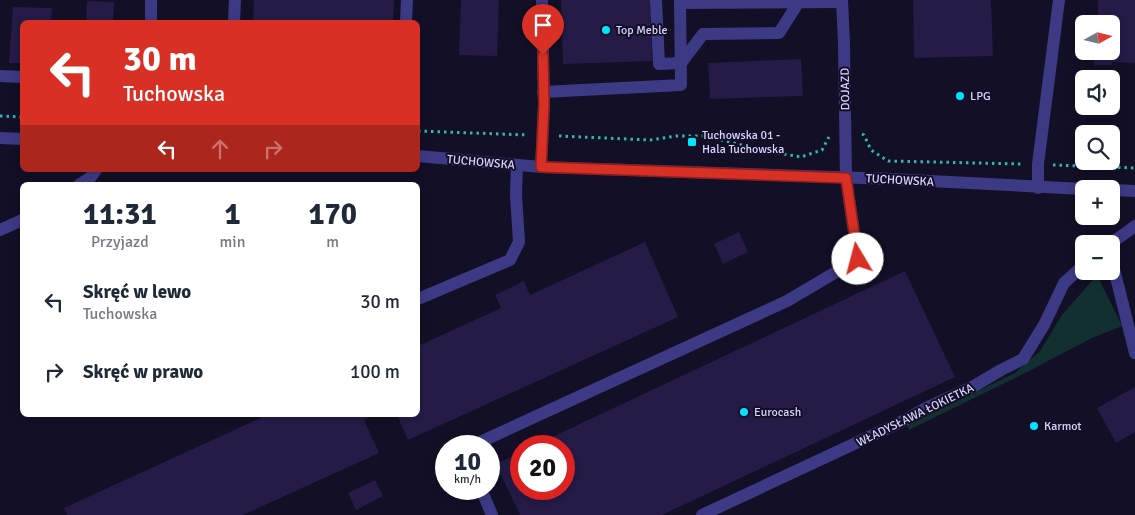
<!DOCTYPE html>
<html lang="pl">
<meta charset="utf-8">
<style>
:root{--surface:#fff;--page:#f2f2f3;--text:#1f2937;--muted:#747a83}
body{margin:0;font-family:Signika,sans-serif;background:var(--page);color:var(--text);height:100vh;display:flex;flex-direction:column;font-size:19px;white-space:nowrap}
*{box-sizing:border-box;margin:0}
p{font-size:16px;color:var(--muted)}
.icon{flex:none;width:28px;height:28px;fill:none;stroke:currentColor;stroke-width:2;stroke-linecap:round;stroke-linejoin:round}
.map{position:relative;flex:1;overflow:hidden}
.drawer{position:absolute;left:20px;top:182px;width:400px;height:235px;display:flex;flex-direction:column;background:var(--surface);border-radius:8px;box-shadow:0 2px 8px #0003}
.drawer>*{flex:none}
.guide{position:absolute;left:20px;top:20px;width:400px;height:152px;border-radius:8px;box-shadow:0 2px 8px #0003;background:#d93025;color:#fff;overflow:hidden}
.needle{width:32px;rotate:82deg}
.tools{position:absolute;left:1075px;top:15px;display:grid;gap:10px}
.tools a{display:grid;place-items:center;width:45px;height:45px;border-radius:8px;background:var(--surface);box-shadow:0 2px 8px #0003;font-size:25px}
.speed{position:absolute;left:435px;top:435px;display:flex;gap:10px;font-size:25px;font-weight:700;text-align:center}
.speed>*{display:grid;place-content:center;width:65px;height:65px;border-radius:50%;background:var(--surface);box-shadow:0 2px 8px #0003;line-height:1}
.speed small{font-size:12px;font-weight:400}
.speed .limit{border:8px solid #d22;background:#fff;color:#111}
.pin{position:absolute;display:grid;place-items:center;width:42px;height:42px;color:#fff;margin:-51px -21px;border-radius:50% 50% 50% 0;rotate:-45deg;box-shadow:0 0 5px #0007}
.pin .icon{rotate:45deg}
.me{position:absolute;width:55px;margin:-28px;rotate:352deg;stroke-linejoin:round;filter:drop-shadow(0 0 4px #0008)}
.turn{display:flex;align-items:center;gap:18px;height:105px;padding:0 20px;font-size:22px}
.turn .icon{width:65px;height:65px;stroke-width:2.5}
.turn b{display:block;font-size:35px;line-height:42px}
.lanes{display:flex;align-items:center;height:48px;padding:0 20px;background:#0003;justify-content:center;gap:25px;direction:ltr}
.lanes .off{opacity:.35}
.eta{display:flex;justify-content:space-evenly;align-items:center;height:85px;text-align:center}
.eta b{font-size:30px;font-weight:800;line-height:35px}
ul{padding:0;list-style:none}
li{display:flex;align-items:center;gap:15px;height:70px;padding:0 20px}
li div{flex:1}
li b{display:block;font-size:19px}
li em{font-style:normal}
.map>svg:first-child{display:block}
</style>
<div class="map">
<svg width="1135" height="515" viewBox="0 0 1135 515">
<rect width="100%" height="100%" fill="#130f26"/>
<!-- green -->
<polygon fill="#12302f" points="1097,275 1122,326 1092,338 1029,371 909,430 907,425 1015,373 1040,351 1062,315"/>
<!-- building -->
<g fill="#241b47">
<polygon points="254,0 394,0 393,22 253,22"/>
<polygon points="461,0 499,0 497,56 459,55"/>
<polygon points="561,0 650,0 652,61 563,64"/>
<polygon points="913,0 991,0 993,56 914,58"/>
<polygon points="1098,0 1135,0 1135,63 1112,62 1112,65 1094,65 1094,51 1111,51 1111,24 1098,24"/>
<polygon points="87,1 114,2 113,22 86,22"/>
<polygon points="13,7 52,8 51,22 22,22 22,63 9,63"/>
<polygon points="801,59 803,96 710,99 708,63"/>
<polygon points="739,232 748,252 723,264 714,244"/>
<polygon points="645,242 678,317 408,440 397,415 418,415 418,346 501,308 495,295 524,281 530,295"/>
<polygon points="905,271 955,377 662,515 520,515 496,464 521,452 521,489 564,489 564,446 533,446"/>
<polygon points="1135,387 1135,432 1116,443 1097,408"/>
<polygon points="267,415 367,415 369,418 364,420 379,453 243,515 67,515 64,508"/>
<polygon points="375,480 383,496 356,510 348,493"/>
</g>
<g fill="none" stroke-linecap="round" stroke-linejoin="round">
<!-- path -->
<g stroke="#2fb8b0" stroke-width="3" stroke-dasharray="2.5 4" stroke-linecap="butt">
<polyline points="0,116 22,117"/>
<polyline points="418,131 528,135"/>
<polyline points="862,134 864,135 871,150 888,161 1022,164"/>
<polyline points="559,136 650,140 676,136 706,136 761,150 801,157 822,150 829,137"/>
<polyline points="1053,165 1135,168"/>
</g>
<!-- minor -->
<g stroke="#3d3a85" stroke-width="12">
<polyline points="151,0 151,22"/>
<polyline points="656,0 659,64 681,63 703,34 779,33 800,0"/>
<polyline points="680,3 842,2"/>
<polyline points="234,22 235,0"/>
<polyline points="406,22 407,0"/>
<polyline points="0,76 22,77"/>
<polyline points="543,92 681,85 680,0"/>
<polyline points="0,138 22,139"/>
<polyline points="418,156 541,167 892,179 1084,189"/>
<polyline points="541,167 544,104 542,0"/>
<polyline points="79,185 91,177 96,170"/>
<polyline points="1038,188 1038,164 1059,0"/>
<polyline points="1111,190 1135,191"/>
<polyline points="0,230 22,220"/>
<polyline points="1110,244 1135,226"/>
<polyline points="1111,257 1135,353"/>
<polyline points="418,299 510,260 519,242 516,195 517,165"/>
<polyline points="477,446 478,443 787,301 858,259 846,178 844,44 842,0"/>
<polyline points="481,489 492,515"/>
<polyline points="702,515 903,421 926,408 974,386 1001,370 1023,359 1044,325 1064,283 1084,265"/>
</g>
</g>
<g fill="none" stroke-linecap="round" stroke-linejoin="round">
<!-- route casing -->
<g stroke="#8d1f18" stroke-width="12">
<polyline id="route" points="543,55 544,104 541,167 846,178 858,259"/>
</g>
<!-- route -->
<use href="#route" stroke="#d93025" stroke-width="9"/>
</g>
<!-- markers -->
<g fill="#00e5ff" stroke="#130f26" stroke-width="2">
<circle cx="606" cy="30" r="5"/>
<circle cx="960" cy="96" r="5"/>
<rect x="687" y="137" width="10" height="10" rx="2.5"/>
<circle cx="744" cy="412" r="5"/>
<circle cx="1034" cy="426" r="5"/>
</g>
<g text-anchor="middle" stroke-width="4" stroke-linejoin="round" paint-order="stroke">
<!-- poi labels -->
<g font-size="12" fill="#d9d4ff" stroke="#130f26" text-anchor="start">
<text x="616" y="34">Top Meble</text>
<text x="970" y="100">LPG</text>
<text x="702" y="139">Tuchowska 01 -<tspan x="702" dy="14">Hala Tuchowska</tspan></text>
<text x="754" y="416">Eurocash</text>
<text x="1044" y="430">Karmot</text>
</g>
<!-- street labels -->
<g font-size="12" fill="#d9d4ff" stroke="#130f26">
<text transform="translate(845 89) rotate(-91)" y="4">DOJAZD</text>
<text transform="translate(481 162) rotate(5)" y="4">TUCHOWSKA</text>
<text transform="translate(900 180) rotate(3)" y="4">TUCHOWSKA</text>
<text transform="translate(915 415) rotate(-26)" y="4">WŁADYSŁAWA ŁOKIETKA</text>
</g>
</g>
</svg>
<div class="tools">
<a><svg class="needle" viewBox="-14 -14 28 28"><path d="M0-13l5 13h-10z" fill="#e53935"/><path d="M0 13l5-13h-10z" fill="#747a83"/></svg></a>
<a><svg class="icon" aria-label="sound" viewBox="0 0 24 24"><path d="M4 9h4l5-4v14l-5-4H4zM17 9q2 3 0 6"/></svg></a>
<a><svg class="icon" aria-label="search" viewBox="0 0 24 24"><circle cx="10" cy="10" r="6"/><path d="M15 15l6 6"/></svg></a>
<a>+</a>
<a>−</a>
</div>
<div class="speed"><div>10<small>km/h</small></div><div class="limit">20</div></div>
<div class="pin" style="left:543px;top:55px;background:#d93025"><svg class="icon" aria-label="arrive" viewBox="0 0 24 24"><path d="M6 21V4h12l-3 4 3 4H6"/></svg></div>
<svg class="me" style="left:858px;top:259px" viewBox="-20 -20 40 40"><circle r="19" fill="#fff"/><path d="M0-13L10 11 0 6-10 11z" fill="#d93025"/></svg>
<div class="guide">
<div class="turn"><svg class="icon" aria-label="left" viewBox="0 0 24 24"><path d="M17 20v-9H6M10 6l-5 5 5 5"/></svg><div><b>30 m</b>Tuchowska</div></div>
<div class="lanes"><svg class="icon" aria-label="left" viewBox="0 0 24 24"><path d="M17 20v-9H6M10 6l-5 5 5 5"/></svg><svg class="icon off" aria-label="ahead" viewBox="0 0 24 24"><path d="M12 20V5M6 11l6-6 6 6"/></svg><svg class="icon off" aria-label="right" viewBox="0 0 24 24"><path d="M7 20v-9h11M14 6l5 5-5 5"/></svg></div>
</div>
<section class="drawer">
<div class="eta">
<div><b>11:31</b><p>Przyjazd</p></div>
<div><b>1</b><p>min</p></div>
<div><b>170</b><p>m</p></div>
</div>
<ul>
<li><svg class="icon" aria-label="left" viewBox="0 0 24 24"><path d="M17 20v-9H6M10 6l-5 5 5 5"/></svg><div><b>Skręć w lewo</b><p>Tuchowska</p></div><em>30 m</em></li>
<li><svg class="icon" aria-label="right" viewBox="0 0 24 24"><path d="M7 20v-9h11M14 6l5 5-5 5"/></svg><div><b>Skręć w prawo</b></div><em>100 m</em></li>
</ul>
</section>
</div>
